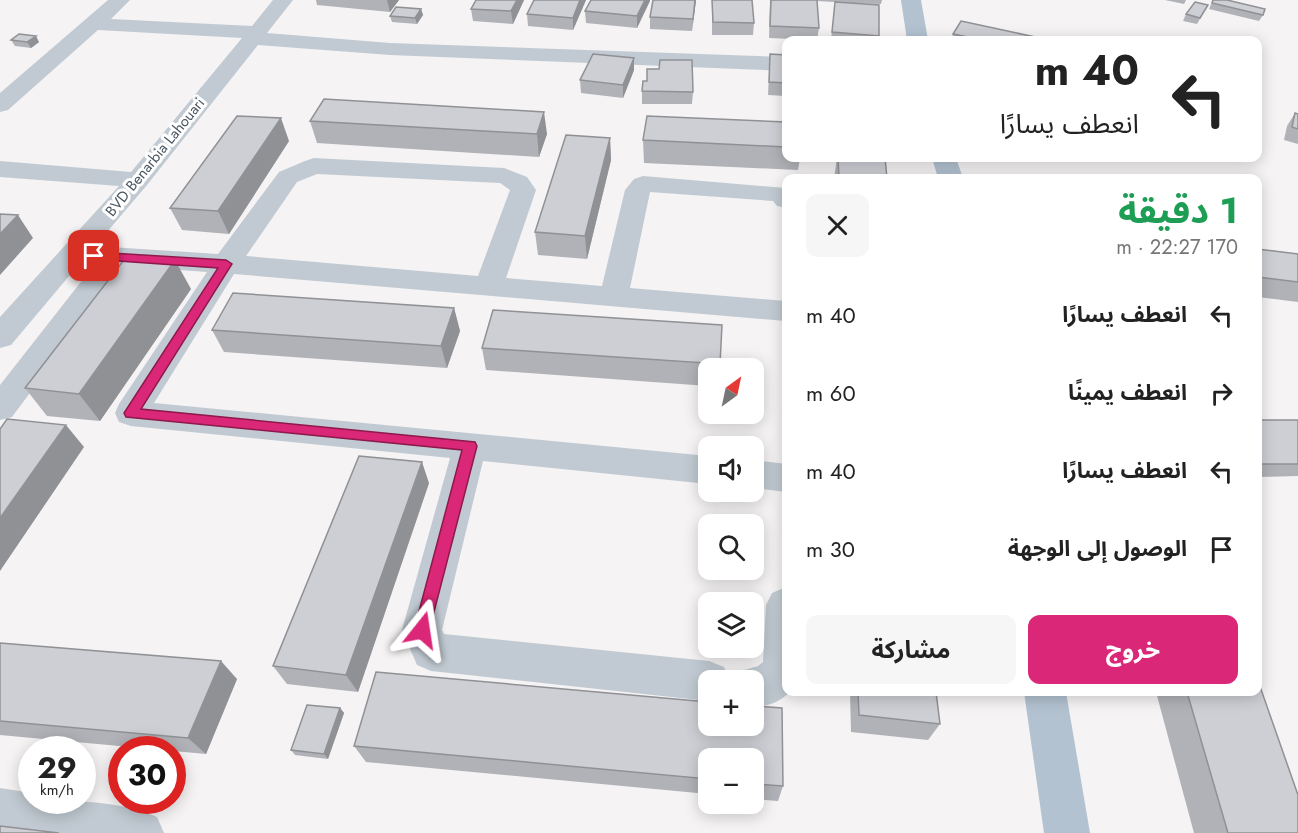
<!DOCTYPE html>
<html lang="ar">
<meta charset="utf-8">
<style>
:root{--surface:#fff;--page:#f6f6f6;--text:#222;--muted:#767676;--accent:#db2777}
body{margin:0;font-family:Jost,"Noto Sans Arabic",sans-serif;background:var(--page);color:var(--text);direction:rtl;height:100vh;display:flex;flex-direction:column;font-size:22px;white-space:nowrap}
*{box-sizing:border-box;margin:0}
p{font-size:20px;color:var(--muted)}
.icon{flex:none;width:33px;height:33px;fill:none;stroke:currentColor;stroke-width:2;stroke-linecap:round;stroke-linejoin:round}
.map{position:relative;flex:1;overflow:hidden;direction:ltr}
.side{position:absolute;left:782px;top:174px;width:480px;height:522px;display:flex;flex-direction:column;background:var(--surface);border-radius:12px;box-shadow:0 3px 15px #0003;direction:rtl}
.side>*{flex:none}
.top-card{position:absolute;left:782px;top:36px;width:480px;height:126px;border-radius:12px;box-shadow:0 3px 15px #0003;direction:rtl;background:#fff;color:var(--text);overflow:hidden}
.needle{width:39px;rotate:33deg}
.controls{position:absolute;left:698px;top:358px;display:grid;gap:12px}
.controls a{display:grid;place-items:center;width:66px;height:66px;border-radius:12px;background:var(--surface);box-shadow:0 3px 15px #0003;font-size:30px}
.speed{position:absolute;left:18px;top:736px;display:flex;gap:12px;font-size:30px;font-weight:700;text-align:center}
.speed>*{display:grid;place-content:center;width:78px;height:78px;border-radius:50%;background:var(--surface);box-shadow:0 3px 15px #0003;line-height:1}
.speed small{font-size:15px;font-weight:400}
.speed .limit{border:9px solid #d22;background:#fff;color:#111}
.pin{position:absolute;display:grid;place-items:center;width:51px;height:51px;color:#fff;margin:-26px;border-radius:12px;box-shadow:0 3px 9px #0006}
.me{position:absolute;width:66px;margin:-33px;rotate:15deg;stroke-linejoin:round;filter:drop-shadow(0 0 4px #0008)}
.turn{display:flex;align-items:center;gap:21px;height:126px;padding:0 24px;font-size:27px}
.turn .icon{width:78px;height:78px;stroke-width:2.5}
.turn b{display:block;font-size:42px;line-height:51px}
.round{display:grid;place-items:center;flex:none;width:63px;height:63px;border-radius:12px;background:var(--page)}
.overview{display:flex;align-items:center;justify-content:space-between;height:102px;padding:0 24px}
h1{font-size:36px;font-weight:700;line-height:45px;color:#1e9e55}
.primary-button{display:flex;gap:12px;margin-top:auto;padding:12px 24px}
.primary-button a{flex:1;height:69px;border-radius:12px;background:var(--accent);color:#fff;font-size:24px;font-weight:700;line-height:69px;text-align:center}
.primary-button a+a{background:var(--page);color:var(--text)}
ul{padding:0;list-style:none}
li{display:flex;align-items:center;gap:18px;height:78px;padding:0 24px}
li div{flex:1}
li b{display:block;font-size:22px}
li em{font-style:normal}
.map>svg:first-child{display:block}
</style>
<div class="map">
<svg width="1298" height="833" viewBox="0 0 1298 833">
<rect width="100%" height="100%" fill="#f5f3f3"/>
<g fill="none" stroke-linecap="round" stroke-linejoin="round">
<!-- minor -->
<g fill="#c1cad2" fill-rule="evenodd">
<path d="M 108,0 L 130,0 L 111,19 L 252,26 L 273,0 L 293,0 L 267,33 L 390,43 L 786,57 L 786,71 L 390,55 L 258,45 L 147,185 L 95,246 L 218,254 L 279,172 L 305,161 L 314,158 L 504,168 L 527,177 L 536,190 L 506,278 L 602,286 L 625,190 L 634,179 L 643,176 L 786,188 L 786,208 L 777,206 L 773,201 L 650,192 L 630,288 L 786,301 L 786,321 L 234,274 L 154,403 L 708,456 L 708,484 L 483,461 L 442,630 L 444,634 L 709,661 L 724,667 L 730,681 L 708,681 L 708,701 L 431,671 L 417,665 L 402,630 L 450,458 L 131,426 L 119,422 L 115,413 L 119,404 L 207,272 L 124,266 L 12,417 L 0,420 L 0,385 L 95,264 L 80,263 L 11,345 L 0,348 L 0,317 L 119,186 L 0,177 L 0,161 L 131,172 L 242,38 L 98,30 L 8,110 L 0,112 L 0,93 ZM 317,174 L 500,183 L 510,190 L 478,276 L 246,256 L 297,182 Z"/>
<polygon points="753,460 786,464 786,492 753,488"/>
<path d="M 786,587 L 786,692 L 790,692 C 779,702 769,707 753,706 L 753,681 L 734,681 L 738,672 L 758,666 L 763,662 L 766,605 L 772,593 Z"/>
<path d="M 0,788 L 32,793 L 32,801 C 74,801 118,800 157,817 L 164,833 L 0,833 Z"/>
</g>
<!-- major -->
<g fill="#b3c2d1" fill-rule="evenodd">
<polygon points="901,0 921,0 928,40 907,40"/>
<polygon points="932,158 956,158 963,178 938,178"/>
<polygon points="1024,692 1066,692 1090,833 1044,833"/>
</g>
</g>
<!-- wall -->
<g fill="#b0b2b7">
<polygon points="316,0 399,0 390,12 317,5"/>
<polygon points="476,0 524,0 513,24 473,21 471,9"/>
<polygon points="534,0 586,0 573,30 528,26 527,14"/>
<polygon points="650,0 637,28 586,23 585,11"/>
<polygon points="696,0 692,31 650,29 650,17"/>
<polygon points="712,0 752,0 754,23 753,35 712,35"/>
<polygon points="770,0 882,0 881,4 847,3 879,36 878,40 831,40 835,2 817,1 819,28 817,40 769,38"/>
<polygon points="1165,0 1186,0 1184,4"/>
<polygon points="1213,0 1263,15 1259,21 1209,9"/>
<polygon points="1208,5 1197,24 1183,21 1186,14"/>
<polygon points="421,9 423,15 417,24 392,22 390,16"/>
<polygon points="953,34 1049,40 952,40"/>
<polygon points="11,40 39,42 31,48 15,46"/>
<polygon points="770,54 786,55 786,96 768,95"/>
<polygon points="634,58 634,70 623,98 581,93 580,80"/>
<polygon points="647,81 693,92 692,104 642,104 642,91"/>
<polygon points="1295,113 1298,114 1298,144 1284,140 1287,126"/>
<polygon points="310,121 547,134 539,157 317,143"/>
<polygon points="786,122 786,158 800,158 798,170 644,163 643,140"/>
<polygon points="610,138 611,160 587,259 538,255 535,232"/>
<polygon points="289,141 229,234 182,230 170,208"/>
<polygon points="837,158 885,158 887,178 834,178"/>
<polygon points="1257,249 1298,254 1298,302 1257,297"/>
<polygon points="191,289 100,421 47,416 25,388"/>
<polygon points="454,308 460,331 447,368 224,352 212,330"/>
<polygon points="722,325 719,369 708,369 708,386 486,370 482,348"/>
<polygon points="1257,420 1298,420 1298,476 1257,477"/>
<polygon points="429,483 358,692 287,684 273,666"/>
<polygon points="0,643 237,679 206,754 0,735"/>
<polygon points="376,672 708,702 708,726 753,726 753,706 782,708 783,786 778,801 753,799 753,759 708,759 708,794 366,762 354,746"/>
<polygon points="850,692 936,692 940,724 928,740 851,732"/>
<polygon points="1156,692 1257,692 1298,833 1194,833"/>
<polygon points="340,708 344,713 328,759 295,755 291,750"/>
</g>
<!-- shaded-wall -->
<g fill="#909195">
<polygon points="387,0 399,0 390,12"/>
<polygon points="517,0 524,0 513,24 511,11"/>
<polygon points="580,0 586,0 573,30 573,18"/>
<polygon points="645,0 650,0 650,1 637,28 637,16"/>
<polygon points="695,0 696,0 692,31 693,19"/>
<polygon points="421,9 423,15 417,24 415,18"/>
<polygon points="36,36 39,42 31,48 27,42"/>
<polygon points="634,58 634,70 623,98 623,85"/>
<polygon points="544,112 547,134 539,157 537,134"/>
<polygon points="281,118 289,141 229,234 218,211"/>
<polygon points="610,138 611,160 587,259 585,236"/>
<polygon points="18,215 33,238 0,275 0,234"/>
<polygon points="175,260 191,289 100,421 79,394"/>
<polygon points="454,308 460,331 447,368 441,346"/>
<polygon points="66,425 84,447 0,571 0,518"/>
<polygon points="422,462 429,483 358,692 346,675"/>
<polygon points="221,661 237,679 206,754 188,738"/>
<polygon points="340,708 344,713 328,759 324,754"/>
</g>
<!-- building -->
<g fill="#cdcfd5" stroke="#909195" stroke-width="1.5">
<polygon points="476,0 517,0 511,11 471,9"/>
<polygon points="534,0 580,0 573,18 527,14"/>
<polygon points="591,0 645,0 637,16 585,11"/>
<polygon points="653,0 695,0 693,19 650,17"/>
<polygon points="712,0 752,0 754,23 713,22"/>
<polygon points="771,0 817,0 819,28 770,26"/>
<polygon points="1213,0 1227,0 1265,9 1263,15 1212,3"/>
<polygon points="835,2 879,5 879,36 832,32"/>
<polygon points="1195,2 1208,5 1200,18 1186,14"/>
<polygon points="396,7 421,9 415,18 390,16"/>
<polygon points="961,21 1049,40 983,40 953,34"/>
<polygon points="19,34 36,36 27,42 11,40"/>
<polygon points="593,54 634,58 623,85 580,80"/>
<polygon points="770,54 786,55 786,83 769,82"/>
<polygon points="660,60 692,60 693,92 642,91 643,81 647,81 647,69 659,69"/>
<polygon points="324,99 544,112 537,134 310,121"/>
<polygon points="1295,113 1298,114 1298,129 1292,127"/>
<polygon points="237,116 281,118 218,211 170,208"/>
<polygon points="647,116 786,122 786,147 643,140"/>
<polygon points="566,135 610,138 585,236 535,232"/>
<polygon points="838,158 885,158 887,178 839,178"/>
<polygon points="0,214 18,215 0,234"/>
<polygon points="1257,249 1298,254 1298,282 1257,277"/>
<polygon points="127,256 175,260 79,394 25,388"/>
<polygon points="233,293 454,308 441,346 212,330"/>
<polygon points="493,310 722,325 720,364 482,348"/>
<polygon points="7,419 66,425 0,518 0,429"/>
<rect x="1257" y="420" width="41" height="44"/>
<polygon points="359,456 422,462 346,675 273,666"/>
<polygon points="0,643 221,661 188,738 0,721"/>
<polygon points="376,672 708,702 708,726 753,726 753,706 782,708 783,786 753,784 753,759 708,759 708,779 354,746"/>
<polygon points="1257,678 1298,795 1298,833 1228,833 1187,692 1257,692"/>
<polygon points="858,692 936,692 940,724 859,715"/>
<polygon points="307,705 340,708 324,754 291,750"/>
<polygon points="0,826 59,833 0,833"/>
</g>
<!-- route -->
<polygon fill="#db2777" stroke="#8e194d" stroke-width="1.5" points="94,252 226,260 232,264 141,409 475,442 477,446 428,635 422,637 416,635 414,630 462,450 126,417 124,413 126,410 218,268 90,259 90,253"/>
<g text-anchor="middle" stroke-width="6" stroke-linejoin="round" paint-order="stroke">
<!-- far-street labels -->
<g font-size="15" fill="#4a5661" stroke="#fff">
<text transform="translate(155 157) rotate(-51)" y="5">BVD Benarbia Lahouari</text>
</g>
</g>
</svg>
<div class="controls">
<a><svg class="needle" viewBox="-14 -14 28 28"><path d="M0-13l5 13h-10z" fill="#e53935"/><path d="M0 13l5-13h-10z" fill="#767676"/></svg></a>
<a><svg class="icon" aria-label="sound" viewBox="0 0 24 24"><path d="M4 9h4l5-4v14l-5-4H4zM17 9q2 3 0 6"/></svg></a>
<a><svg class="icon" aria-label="search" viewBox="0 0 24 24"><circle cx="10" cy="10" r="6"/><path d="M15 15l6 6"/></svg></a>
<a><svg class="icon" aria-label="layers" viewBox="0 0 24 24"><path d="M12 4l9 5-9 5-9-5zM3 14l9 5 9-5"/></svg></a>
<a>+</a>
<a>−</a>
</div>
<div class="speed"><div>29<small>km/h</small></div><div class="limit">30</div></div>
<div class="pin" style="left:94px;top:256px;background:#d93025"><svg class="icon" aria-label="arrive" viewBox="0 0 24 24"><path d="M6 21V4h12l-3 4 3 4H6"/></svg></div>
<svg class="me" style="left:422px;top:630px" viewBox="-20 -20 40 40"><path d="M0-17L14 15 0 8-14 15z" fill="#db2777" stroke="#fff" stroke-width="4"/></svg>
<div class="top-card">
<div class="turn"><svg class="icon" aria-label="left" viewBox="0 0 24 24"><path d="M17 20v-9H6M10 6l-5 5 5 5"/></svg><div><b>40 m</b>انعطف يسارًا</div></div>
</div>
<section class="side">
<div class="overview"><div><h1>1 دقيقة</h1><p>170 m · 22:27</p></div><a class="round"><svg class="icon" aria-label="close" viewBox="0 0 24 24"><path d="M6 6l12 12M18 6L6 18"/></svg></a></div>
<ul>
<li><svg class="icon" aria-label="left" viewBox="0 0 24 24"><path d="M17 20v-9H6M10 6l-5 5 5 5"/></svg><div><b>انعطف يسارًا</b></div><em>40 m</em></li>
<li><svg class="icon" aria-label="right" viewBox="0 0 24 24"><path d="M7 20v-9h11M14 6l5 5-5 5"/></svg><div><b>انعطف يمينًا</b></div><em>60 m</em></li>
<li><svg class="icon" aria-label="left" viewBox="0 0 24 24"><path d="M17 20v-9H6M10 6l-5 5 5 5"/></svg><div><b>انعطف يسارًا</b></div><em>40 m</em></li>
<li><svg class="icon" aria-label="arrive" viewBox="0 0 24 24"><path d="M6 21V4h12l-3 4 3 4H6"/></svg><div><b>الوصول إلى الوجهة</b></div><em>30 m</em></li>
</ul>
<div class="primary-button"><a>خروج</a><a>مشاركة</a></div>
</section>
</div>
